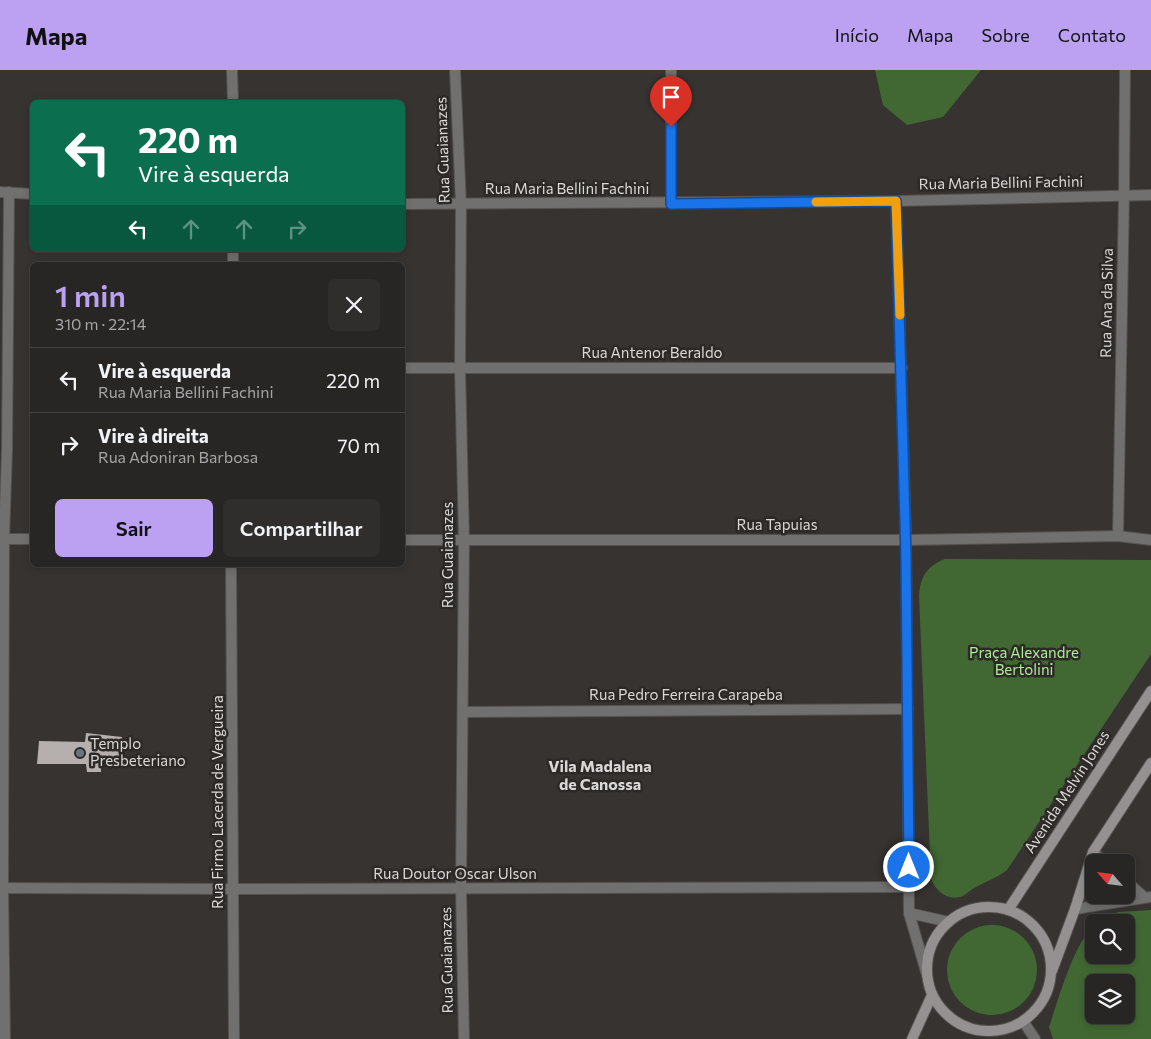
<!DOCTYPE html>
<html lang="pt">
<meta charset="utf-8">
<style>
:root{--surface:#282625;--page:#302e2d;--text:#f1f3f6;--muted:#a5a5a7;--line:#444342;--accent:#bca0f2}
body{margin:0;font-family:Commissioner,sans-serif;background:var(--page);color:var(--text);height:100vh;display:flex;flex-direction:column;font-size:19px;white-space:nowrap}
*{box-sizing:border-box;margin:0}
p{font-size:16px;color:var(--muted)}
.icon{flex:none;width:28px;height:28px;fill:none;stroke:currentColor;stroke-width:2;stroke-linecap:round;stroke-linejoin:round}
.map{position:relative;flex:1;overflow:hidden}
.details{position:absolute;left:30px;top:192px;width:375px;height:305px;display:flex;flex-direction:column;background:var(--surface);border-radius:8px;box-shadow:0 2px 8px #0003,0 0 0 1px var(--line)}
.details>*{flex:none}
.guide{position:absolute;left:30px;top:30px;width:375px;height:152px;border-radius:8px;box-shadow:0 2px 8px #0003,0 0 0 1px var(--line);background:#0b6e4f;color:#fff;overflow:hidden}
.needle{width:32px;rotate:298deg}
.fabs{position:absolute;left:1085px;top:784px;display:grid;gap:10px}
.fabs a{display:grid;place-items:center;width:50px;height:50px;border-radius:8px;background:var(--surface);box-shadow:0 2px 8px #0003,0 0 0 1px var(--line);font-size:25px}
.pin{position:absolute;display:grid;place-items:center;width:42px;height:42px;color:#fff;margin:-51px -21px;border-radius:50% 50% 50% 0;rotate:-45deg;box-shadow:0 0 5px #0007}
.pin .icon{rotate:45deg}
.me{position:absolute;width:55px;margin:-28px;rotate:0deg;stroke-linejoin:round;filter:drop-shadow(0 0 4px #0008)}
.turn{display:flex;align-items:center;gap:18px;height:105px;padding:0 25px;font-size:22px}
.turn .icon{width:65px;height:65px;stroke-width:2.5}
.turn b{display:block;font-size:35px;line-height:42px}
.lanes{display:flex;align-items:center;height:48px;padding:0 25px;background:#0003;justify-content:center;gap:25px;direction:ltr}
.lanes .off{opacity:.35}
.round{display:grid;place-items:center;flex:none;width:52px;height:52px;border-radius:8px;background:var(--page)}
.head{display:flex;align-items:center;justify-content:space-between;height:85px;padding:0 25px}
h1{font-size:30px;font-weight:600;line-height:38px;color:var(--accent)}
.cta{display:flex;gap:10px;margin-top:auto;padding:10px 25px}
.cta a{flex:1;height:58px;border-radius:8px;background:var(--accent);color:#111;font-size:20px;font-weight:600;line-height:58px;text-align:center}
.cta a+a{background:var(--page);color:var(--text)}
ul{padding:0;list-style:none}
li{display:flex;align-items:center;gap:15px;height:65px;padding:0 25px;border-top:1px solid var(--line)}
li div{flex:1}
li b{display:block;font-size:19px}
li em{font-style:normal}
header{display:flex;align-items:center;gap:30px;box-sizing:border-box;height:70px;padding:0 25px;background:var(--accent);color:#111}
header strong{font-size:24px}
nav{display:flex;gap:28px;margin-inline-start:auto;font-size:18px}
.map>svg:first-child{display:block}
</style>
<header>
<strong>Mapa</strong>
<nav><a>Início</a><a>Mapa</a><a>Sobre</a><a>Contato</a></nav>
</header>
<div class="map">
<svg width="1151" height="969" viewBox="0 0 1151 969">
<rect width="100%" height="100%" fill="#363331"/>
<!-- green -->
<g fill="#416832" fill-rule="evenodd">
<polygon points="875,0 981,0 943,47 907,55 883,35"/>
<path d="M 945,489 L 1151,490 L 1151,584 L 1007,800 C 997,808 987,811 976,817 C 971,819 967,824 963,826 C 948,832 936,821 931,809 L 919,526 C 920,507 927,496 945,489 Z"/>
<path d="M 1151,840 L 1151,969 L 1053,969 L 1049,957 C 1057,934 1075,869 1094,857 L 1094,885 L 1126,885 L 1126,852 L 1100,852 L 1118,842 ZM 1094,912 L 1126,912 L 1126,945 L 1094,945 Z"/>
<circle cx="992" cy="900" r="45"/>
</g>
<!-- building -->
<polygon fill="#b5b0ae" points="86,663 122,667 120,695 101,694 101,702 87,702 86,694 37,694 39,671 85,672"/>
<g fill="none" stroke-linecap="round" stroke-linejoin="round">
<!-- street casing -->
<g stroke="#54514f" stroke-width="12">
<g id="street">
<polyline points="232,0 233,32"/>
<polyline points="455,0 461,134 460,298 464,470 461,818 464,969"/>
<polyline points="671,0 671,134"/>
<polyline points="0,122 32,124"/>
<polyline points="896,131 906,470 909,843 927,905"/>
<polyline points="402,134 896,131 1151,125"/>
<polyline points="233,195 233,180"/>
<polyline points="402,298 902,298"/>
<polyline points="1118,466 1124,125 1125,0"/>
<polyline points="0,469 32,469"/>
<polyline points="402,470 906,470 1118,466 1151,470"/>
<polyline points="231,495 234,969"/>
<polyline points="463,642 908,639"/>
<polyline points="1093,782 1105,792"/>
<polyline points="1126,811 1144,827"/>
<polyline points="0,818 234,819 909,817"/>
<polyline points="1075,839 1151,827"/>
<polyline points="909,843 949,852"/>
<polyline points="1023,951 1035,969"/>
<polyline points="5,969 3,818 4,469 7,380 9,122"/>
</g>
</g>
<!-- secondary casing -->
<g stroke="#54514f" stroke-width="12">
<g id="secondary">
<circle cx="989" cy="899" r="62"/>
<polyline points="1008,840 1151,621"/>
<polyline points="1052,901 1075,839 1093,782 1151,693"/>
<polyline points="912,969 932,925"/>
</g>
</g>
<!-- street -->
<use href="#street" stroke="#72706f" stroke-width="10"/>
<!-- secondary -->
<use href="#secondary" stroke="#949190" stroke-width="10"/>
</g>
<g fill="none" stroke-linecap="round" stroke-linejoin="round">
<!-- route casing -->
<g stroke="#114b97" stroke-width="12">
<polyline id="route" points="671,57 671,134 896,131 906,488 909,797"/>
</g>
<!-- route -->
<use href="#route" stroke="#1a73e8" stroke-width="9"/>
<!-- slow -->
<polyline stroke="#f59e0b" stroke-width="9" points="816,132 896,131 900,245"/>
</g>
<!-- markers -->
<circle fill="#6b7280" stroke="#2c2927" stroke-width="2" cx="80" cy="683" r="5"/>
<g text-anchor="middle" stroke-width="5" stroke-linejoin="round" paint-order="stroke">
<!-- street labels -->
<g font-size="15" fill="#dad8d7" stroke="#2c2927">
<text transform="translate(443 80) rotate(-92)" y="5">Rua Guaianazes</text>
<text transform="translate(1001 113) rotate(-1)" y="5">Rua Maria Bellini Fachini</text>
<text x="567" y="124">Rua Maria Bellini Fachini</text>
<text transform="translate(1107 233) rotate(-89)" y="5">Rua Ana da Silva</text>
<text x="652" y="288">Rua Antenor Beraldo</text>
<text x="777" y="460">Rua Tapuias</text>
<text transform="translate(448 485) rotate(-90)" y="5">Rua Guaianazes</text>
<text x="686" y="630">Rua Pedro Ferreira Carapeba</text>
<text transform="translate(1067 722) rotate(-57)" y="5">Avenida Melvin Jones</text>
<text transform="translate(218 732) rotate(-90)" y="5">Rua Firmo Lacerda de Vergueira</text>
<text x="455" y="809">Rua Doutor Oscar Ulson</text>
<text transform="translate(447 890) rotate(-91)" y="5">Rua Guaianazes</text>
</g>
<!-- park labels -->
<g font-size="15" fill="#aced95" stroke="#2c2927">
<text x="1024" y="588">Praça Alexandre<tspan x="1024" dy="17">Bertolini</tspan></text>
</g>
<!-- poi labels -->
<g font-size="15" fill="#dad8d7" stroke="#2c2927" text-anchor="start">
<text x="90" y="679">Templo<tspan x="90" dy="17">Presbeteriano</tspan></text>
</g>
<!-- neighbourhood labels -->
<g font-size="16" font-weight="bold" fill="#dad8d7" stroke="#2c2927">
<text x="600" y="702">Vila Madalena<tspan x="600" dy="18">de Canossa</tspan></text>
</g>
</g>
</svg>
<div class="fabs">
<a><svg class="needle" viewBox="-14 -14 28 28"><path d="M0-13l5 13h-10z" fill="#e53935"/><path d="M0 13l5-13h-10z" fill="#a5a5a7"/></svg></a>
<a><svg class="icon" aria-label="search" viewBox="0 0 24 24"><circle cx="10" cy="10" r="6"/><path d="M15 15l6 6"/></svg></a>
<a><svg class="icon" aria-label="layers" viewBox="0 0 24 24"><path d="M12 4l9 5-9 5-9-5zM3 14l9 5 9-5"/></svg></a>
</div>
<div class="pin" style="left:671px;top:57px;background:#d93025"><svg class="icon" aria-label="arrive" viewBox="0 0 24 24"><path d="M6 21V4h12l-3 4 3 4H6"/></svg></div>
<svg class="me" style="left:909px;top:797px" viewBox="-20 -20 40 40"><circle r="17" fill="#1a73e8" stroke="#fff" stroke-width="3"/><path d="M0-11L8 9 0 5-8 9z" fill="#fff"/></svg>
<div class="guide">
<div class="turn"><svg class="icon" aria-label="left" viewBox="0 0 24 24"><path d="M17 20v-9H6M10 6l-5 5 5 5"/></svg><div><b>220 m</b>Vire à esquerda</div></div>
<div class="lanes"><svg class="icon" aria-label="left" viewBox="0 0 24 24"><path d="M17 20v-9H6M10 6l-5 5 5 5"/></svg><svg class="icon off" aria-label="ahead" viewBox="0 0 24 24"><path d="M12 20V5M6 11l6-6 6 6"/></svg><svg class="icon off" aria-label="ahead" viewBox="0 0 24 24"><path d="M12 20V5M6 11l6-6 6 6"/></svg><svg class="icon off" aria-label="right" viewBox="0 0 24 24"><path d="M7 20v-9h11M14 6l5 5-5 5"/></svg></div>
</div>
<section class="details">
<div class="head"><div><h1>1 min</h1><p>310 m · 22:14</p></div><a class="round"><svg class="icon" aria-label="close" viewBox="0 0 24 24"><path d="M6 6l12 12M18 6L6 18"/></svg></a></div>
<ul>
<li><svg class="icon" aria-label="left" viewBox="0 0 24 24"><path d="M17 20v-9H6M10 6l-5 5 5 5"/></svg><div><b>Vire à esquerda</b><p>Rua Maria Bellini Fachini</p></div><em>220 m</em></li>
<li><svg class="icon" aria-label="right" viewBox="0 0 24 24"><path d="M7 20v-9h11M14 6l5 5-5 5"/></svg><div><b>Vire à direita</b><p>Rua Adoniran Barbosa</p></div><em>70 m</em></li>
</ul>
<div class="cta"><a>Sair</a><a>Compartilhar</a></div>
</section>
</div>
